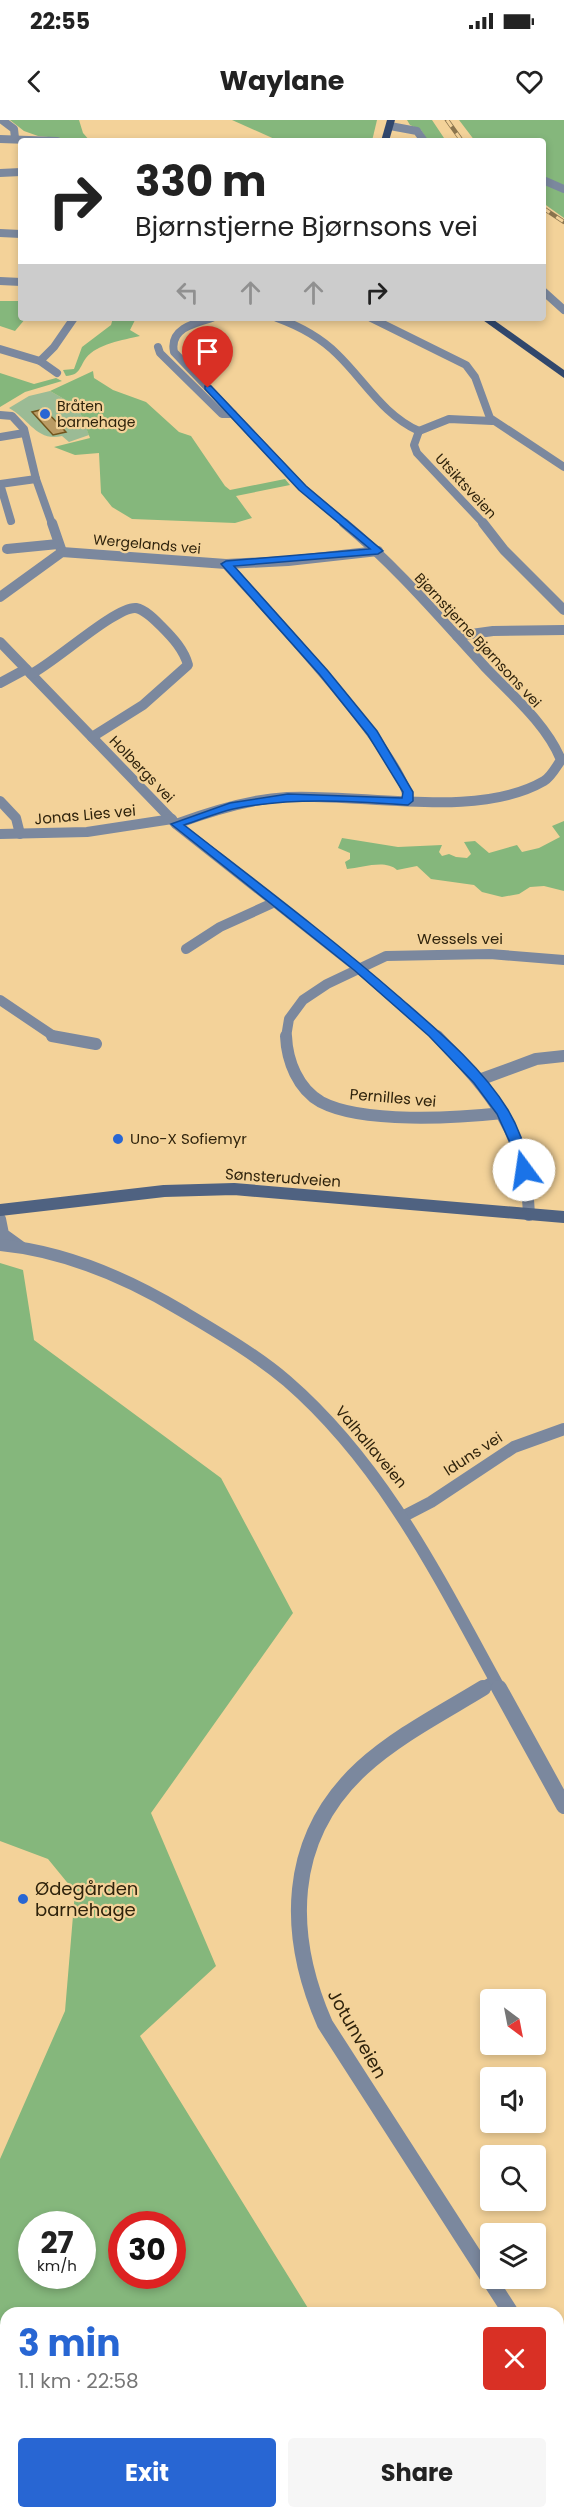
<!DOCTYPE html>
<meta charset="utf-8">
<style>
:root{--surface:#fff;--page:#f6f6f6;--text:#222;--muted:#767676;--accent:#2866d3}
body{margin:0;font-family:Poppins,sans-serif;background:var(--page);color:var(--text);height:100vh;display:flex;flex-direction:column;font-size:22px;white-space:nowrap}
*{box-sizing:border-box;margin:0}
p{font-size:20px;color:var(--muted)}
.icon{flex:none;width:33px;height:33px;fill:none;stroke:currentColor;stroke-width:2;stroke-linecap:round;stroke-linejoin:round}
.map{position:relative;flex:1;overflow:hidden}
.details{position:absolute;left:0px;top:2187px;width:564px;height:212px;display:flex;flex-direction:column;background:var(--surface);border-radius:18px 18px 0 0;box-shadow:0 3px 9px #0003}
.details>*{flex:none}
.banner{position:absolute;left:18px;top:18px;width:528px;height:183px;border-radius:6px;box-shadow:0 3px 9px #0003;background:#fff;color:var(--text);overflow:hidden}
.needle{width:39px;rotate:148deg}
.fabs{position:absolute;left:480px;top:1869px;display:grid;gap:12px}
.fabs a{display:grid;place-items:center;width:66px;height:66px;border-radius:6px;background:var(--surface);box-shadow:0 3px 9px #0003;font-size:30px}
.speed{position:absolute;left:18px;top:2091px;display:flex;gap:12px;font-size:30px;font-weight:700;text-align:center}
.speed>*{display:grid;place-content:center;width:78px;height:78px;border-radius:50%;background:var(--surface);box-shadow:0 3px 9px #0003;line-height:1}
.speed small{font-size:15px;font-weight:400}
.speed .limit{border:9px solid #d22;background:#fff;color:#111}
.pin{position:absolute;display:grid;place-items:center;width:51px;height:51px;color:#fff;margin:-62px -26px;border-radius:50% 50% 50% 0;rotate:-45deg;box-shadow:0 0 6px #0007}
.pin .icon{rotate:45deg}
.me{position:absolute;width:66px;margin:-33px;rotate:346deg;stroke-linejoin:round;filter:drop-shadow(0 0 4px #0008)}
.turn{display:flex;align-items:center;gap:21px;height:126px;padding:0 18px;font-size:27px}
.turn .icon{width:78px;height:78px;stroke-width:2.5}
.turn b{display:block;font-size:42px;line-height:51px}
.lanes{display:flex;align-items:center;height:57px;padding:0 18px;background:#0003;justify-content:center;gap:30px;direction:ltr}
.lanes .off{opacity:.35}
.round{display:grid;place-items:center;flex:none;width:63px;height:63px;border-radius:6px;background:var(--page)}
.summary{display:flex;align-items:center;justify-content:space-between;height:102px;padding:0 18px}
h1{font-size:36px;font-weight:700;line-height:45px;color:var(--accent)}
.cta{display:flex;gap:12px;margin-top:auto;padding:12px 18px}
.cta a{flex:1;height:69px;border-radius:6px;background:var(--accent);color:#fff;font-size:24px;font-weight:700;line-height:69px;text-align:center}
.cta a+a{background:var(--page);color:var(--text)}
.status{display:flex;justify-content:space-between;align-items:center;height:42px;padding:0 30px;background:var(--surface);direction:ltr}
.status svg{height:16px;fill:currentColor}
header{display:flex;justify-content:space-between;align-items:center;height:78px;padding:0 18px;background:var(--surface);font-size:27px;font-weight:700}
.map>svg:first-child{display:block}
</style>
<div class="status"><b>22:55</b><svg viewBox="0 0 49 12"><path d="M0 12V9h3v3zM5 12V6h3v6zM10 12V3h3v9zM15 12V0h3v12zM26 1h20v11H26zM47 4h2v5h-2z"/></svg></div>
<header><svg class="icon" aria-label="back" viewBox="0 0 24 24"><path d="M15 5l-7 7 7 7"/></svg>Waylane<svg class="icon" aria-label="heart" viewBox="0 0 24 24"><path d="M12 20l-8-8c-3-5 5-10 8-4 3-6 11-1 8 4z"/></svg></header>
<div class="map">
<svg width="564" height="2398" viewBox="0 0 564 2398">
<rect width="100%" height="100%" fill="#f3d299"/>
<!-- green -->
<path fill="#9bbb95" d="M 50,271 L 78,287 L 89,315 L 69,322 L 62,316 C 37,322 29,299 9,288 L 29,276 Z"/>
<!-- forest -->
<g fill="#85b77c" fill-rule="evenodd">
<polygon points="10,0 79,0 83,13 90,21 38,16 24,11"/>
<polygon points="232,0 377,0 372,21 279,21"/>
<polygon points="407,0 432,0 446,21 428,21 421,10 410,5"/>
<polygon points="459,0 564,0 564,98 543,83 543,21 475,21"/>
<polygon points="0,181 21,181 21,198 26,198 15,211 0,206"/>
<path d="M 113,198 L 136,198 L 130,210 L 140,216 C 123,220 97,224 86,238 C 79,248 80,255 66,256 L 63,250 L 74,249 L 82,227 L 111,205 Z"/>
<polygon points="93,251 94,258 113,270 146,282 179,312 191,316 225,366 230,370 285,359 290,365 236,376 252,398 235,403 132,399 112,387 101,373 99,333 75,335 54,327 90,318 78,287 50,271"/>
<polygon points="0,253 34,264 56,258 62,261 25,272 0,287"/>
<path d="M 564,701 L 564,771 L 544,766 L 530,767 L 519,774 L 502,777 L 482,772 L 474,765 L 431,759 L 417,746 L 397,750 C 385,739 362,748 347,749 L 345,742 L 350,739 L 350,733 L 338,728 L 342,718 L 398,727 L 442,725 L 439,732 L 442,736 L 449,734 L 456,737 L 467,738 L 471,734 L 464,722 L 475,721 L 489,733 L 517,725 L 522,732 L 539,728 L 560,717 L 552,706 Z"/>
<path d="M 0,1143 L 23,1150 L 34,1220 L 221,1358 L 293,1493 L 151,1693 L 216,1846 L 140,1916 L 311,2193 L 6,2193 L 6,2392 L 357,2392 L 358,2398 L 0,2398 L 0,2039 L 65,1891 L 75,1772 L 48,1739 L 0,1721 ZM 32,2104 L 82,2104 L 82,2156 L 32,2156 ZM 122,2104 L 172,2104 L 172,2156 L 122,2156 Z"/>
</g>
<!-- building -->
<polygon fill="#ba9b64" stroke="#72551d" stroke-width="1.5" points="44,289 66,312 53,315 32,292"/>
<g fill="none" stroke-linecap="round" stroke-linejoin="round">
<!-- minor-far3 -->
<g stroke="#7b889e" stroke-width="8">
<polyline points="2,0 14,9 15,18"/>
<polyline points="390,6 417,11 424,21"/>
<polyline points="0,19 57,21"/>
<polyline points="0,53 21,52"/>
<polyline points="543,60 564,69"/>
<polyline points="0,113 21,114"/>
<polyline points="0,161 21,162"/>
<polyline points="543,171 564,190"/>
<path d="M 212,198 C 194,203 169,209 174,232 L 303,368 L 346,404"/>
<path d="M 277,198 C 299,206 320,217 337,234 C 365,261 383,295 419,311"/>
<polyline points="371,198 466,245 475,257 490,298 564,347"/>
<polyline points="158,227 160,233 222,294 233,294"/>
<polyline points="0,229 40,241 54,227 74,198"/>
<polyline points="40,241 57,253"/>
<polyline points="0,295 12,296 24,309 36,359 52,404"/>
<polyline points="419,311 414,325 417,333 484,404"/>
<polyline points="419,311 449,299 492,301"/>
<polyline points="0,317 24,313"/>
<polyline points="11,401 0,364 36,359"/>
</g>
<!-- minor-far2 -->
<g stroke="#7b889e" stroke-width="10">
<polyline points="52,403 62,432"/>
<polyline points="483,403 504,430 564,490"/>
<polyline points="7,429 58,424"/>
<path d="M 226,444 C 260,482 408,639 408,681"/>
<polyline points="0,477 62,432 226,444 288,441 378,431"/>
<polyline points="457,516 493,511 564,510"/>
<polyline points="0,522 176,704 358,848 438,917"/>
<path d="M 31,554 C 54,543 116,486 136,488 C 146,490 156,501 162,507 C 173,518 184,530 188,545 L 143,585 L 92,617"/>
<polyline points="0,563 26,549"/>
<polyline points="0,681 16,698 20,714"/>
<path d="M 176,704 C 211,691 249,679 287,677 C 362,673 477,700 544,661 C 551,657 556,647 561,640 C 547,605 512,575 486,548 C 440,498 396,446 344,403"/>
<polyline points="0,714 87,712 172,699"/>
<polyline points="186,829 220,807 275,782"/>
<polyline points="0,880 55,917"/>
<polyline points="286,917 289,899 303,880 327,864 386,836 490,834 564,840"/>
</g>
<!-- minor-far1 -->
<g stroke="#7b889e" stroke-width="12">
<polyline points="52,916 96,924"/>
<path d="M 286,916 C 287,941 298,969 321,982 C 363,1004 456,998 503,993"/>
<path d="M 437,916 C 492,974 526,1011 529,1095"/>
<polyline points="479,960 536,939 564,936"/>
<polyline points="404,1396 431,1382 514,1327 564,1309"/>
<polyline points="481,1569 495,1561"/>
</g>
<!-- minor -->
<g stroke="#7b889e" stroke-width="16">
<path d="M 483,1568 C 442,1593 397,1616 362,1648 C 285,1719 286,1815 325,1904 L 511,2193"/>
<polyline points="558,2259 564,2258"/>
<polyline points="558,2315 564,2346"/>
</g>
<!-- tertiary-far1 -->
<g stroke="#7b889e" stroke-width="12">
<polyline points="0,1099 3,1114 21,1127"/>
<path d="M 0,1125 C 64,1131 127,1158 182,1191 C 219,1213 255,1234 287,1261 C 384,1345 440,1460 500,1569"/>
</g>
<!-- tertiary -->
<polyline stroke="#7b889e" stroke-width="16" points="499,1568 564,1686"/>
<!-- secondary -->
<polyline stroke="#4f6281" stroke-width="12" points="0,1090 164,1071 234,1069 564,1097"/>
<!-- primary -->
<g fill="#31476c" fill-rule="evenodd">
<polygon points="387,0 395,0 389,21 381,21"/>
<polygon points="480,198 491,198 564,250 564,258"/>
</g>
<!-- rail casing -->
<g stroke="#8b754e" stroke-width="4.5">
<g id="rail">
<polyline points="447,0 462,21"/>
<polyline points="543,88 564,102"/>
</g>
</g>
<!-- rail -->
<use href="#rail" stroke="#f3d299" stroke-width="3" stroke-dasharray="8" stroke-linecap="butt"/>
</g>
<!-- route -->
<path fill="#1a73e8" stroke="#114b97" stroke-width="1.5" d="M 205,266 L 211,266 L 306,366 L 383,431 L 378,434 L 234,446 L 328,551 L 377,611 L 413,672 L 413,681 L 408,685 C 349,681 291,677 233,689 C 216,693 200,700 184,705 C 256,761 329,816 398,876 C 437,910 480,945 508,990 C 519,1008 526,1030 530,1050 L 528,1053 L 519,1053 L 513,1029 L 497,994 L 474,963 L 429,916 L 354,850 L 171,704 L 230,683 L 288,674 L 402,678 L 403,672 L 368,615 L 320,555 L 221,444 L 226,441 L 370,429 L 299,370 L 205,269 Z"/>
<!-- markers -->
<g fill="#2866d3" stroke="#f3d299" stroke-width="2">
<circle cx="45" cy="294" r="6"/>
<circle cx="118" cy="1019" r="6"/>
<circle cx="23" cy="1779" r="6"/>
</g>
<g text-anchor="middle" stroke-width="4.5" stroke-linejoin="round" paint-order="stroke">
<!-- far-poi labels -->
<g font-size="14" fill="#2f230c" stroke="#f3d299" text-anchor="start">
<text x="57" y="291">Bråten<tspan x="57" dy="16">barnehage</tspan></text>
</g>
<!-- far-street labels -->
<g font-size="14" fill="#2f230c" stroke="#f3d299">
<text transform="translate(466 366) rotate(47)" y="5">Utsiktsveien</text>
<text transform="translate(147 424) rotate(5)" y="5">Wergelands vei</text>
<text transform="translate(478 520) rotate(47)" y="5">Bjørnstjerne Bjørnsons vei</text>
<text transform="translate(142 649) rotate(46)" y="5">Holbergs vei</text>
</g>
<!-- street labels -->
<g font-size="15" fill="#2f230c" stroke="#f3d299">
<text transform="translate(85 695) rotate(-5)" y="5">Jonas Lies vei</text>
<text x="460" y="824">Wessels vei</text>
<text transform="translate(393 978) rotate(5)" y="5">Pernilles vei</text>
<text transform="translate(283 1058) rotate(4)" y="5">Sønsterudveien</text>
<text transform="translate(371 1327) rotate(50)" y="5">Valhallaveien</text>
<text transform="translate(473 1334) rotate(-33)" y="5">Iduns vei</text>
</g>
<!-- poi labels -->
<g font-size="15" fill="#2f230c" stroke="#f3d299" text-anchor="start">
<text x="130" y="1024">Uno-X Sofiemyr</text>
</g>
<!-- near-poi labels -->
<g font-size="18" fill="#2f230c" stroke="#f3d299" text-anchor="start">
<text x="35" y="1775">Ødegården<tspan x="35" dy="21">barnehage</tspan></text>
</g>
<!-- near-street labels -->
<g font-size="18" fill="#2f230c" stroke="#f3d299">
<text transform="translate(357 1914) rotate(60)" y="6">Jotunveien</text>
</g>
</g>
</svg>
<div class="fabs">
<a><svg class="needle" viewBox="-14 -14 28 28"><path d="M0-13l5 13h-10z" fill="#e53935"/><path d="M0 13l5-13h-10z" fill="#767676"/></svg></a>
<a><svg class="icon" aria-label="sound" viewBox="0 0 24 24"><path d="M4 9h4l5-4v14l-5-4H4zM17 9q2 3 0 6"/></svg></a>
<a><svg class="icon" aria-label="search" viewBox="0 0 24 24"><circle cx="10" cy="10" r="6"/><path d="M15 15l6 6"/></svg></a>
<a><svg class="icon" aria-label="layers" viewBox="0 0 24 24"><path d="M12 4l9 5-9 5-9-5zM3 14l9 5 9-5"/></svg></a>
</div>
<div class="speed"><div>27<small>km/h</small></div><div class="limit">30</div></div>
<div class="pin" style="left:208px;top:268px;background:#d93025"><svg class="icon" aria-label="arrive" viewBox="0 0 24 24"><path d="M6 21V4h12l-3 4 3 4H6"/></svg></div>
<svg class="me" style="left:524px;top:1050px" viewBox="-20 -20 40 40"><circle r="19" fill="#fff"/><path d="M0-13L10 11 0 6-10 11z" fill="#1a73e8"/></svg>
<div class="banner">
<div class="turn"><svg class="icon" aria-label="right" viewBox="0 0 24 24"><path d="M7 20v-9h11M14 6l5 5-5 5"/></svg><div><b>330 m</b>Bjørnstjerne Bjørnsons vei</div></div>
<div class="lanes"><svg class="icon off" aria-label="left" viewBox="0 0 24 24"><path d="M17 20v-9H6M10 6l-5 5 5 5"/></svg><svg class="icon off" aria-label="ahead" viewBox="0 0 24 24"><path d="M12 20V5M6 11l6-6 6 6"/></svg><svg class="icon off" aria-label="ahead" viewBox="0 0 24 24"><path d="M12 20V5M6 11l6-6 6 6"/></svg><svg class="icon" aria-label="right" viewBox="0 0 24 24"><path d="M7 20v-9h11M14 6l5 5-5 5"/></svg></div>
</div>
<section class="details">
<div class="summary"><div><h1>3 min</h1><p>1.1 km · 22:58</p></div><a class="round" style="background:#d93025;color:#fff"><svg class="icon" aria-label="close" viewBox="0 0 24 24"><path d="M6 6l12 12M18 6L6 18"/></svg></a></div>
<div class="cta"><a>Exit</a><a>Share</a></div>
</section>
</div>
